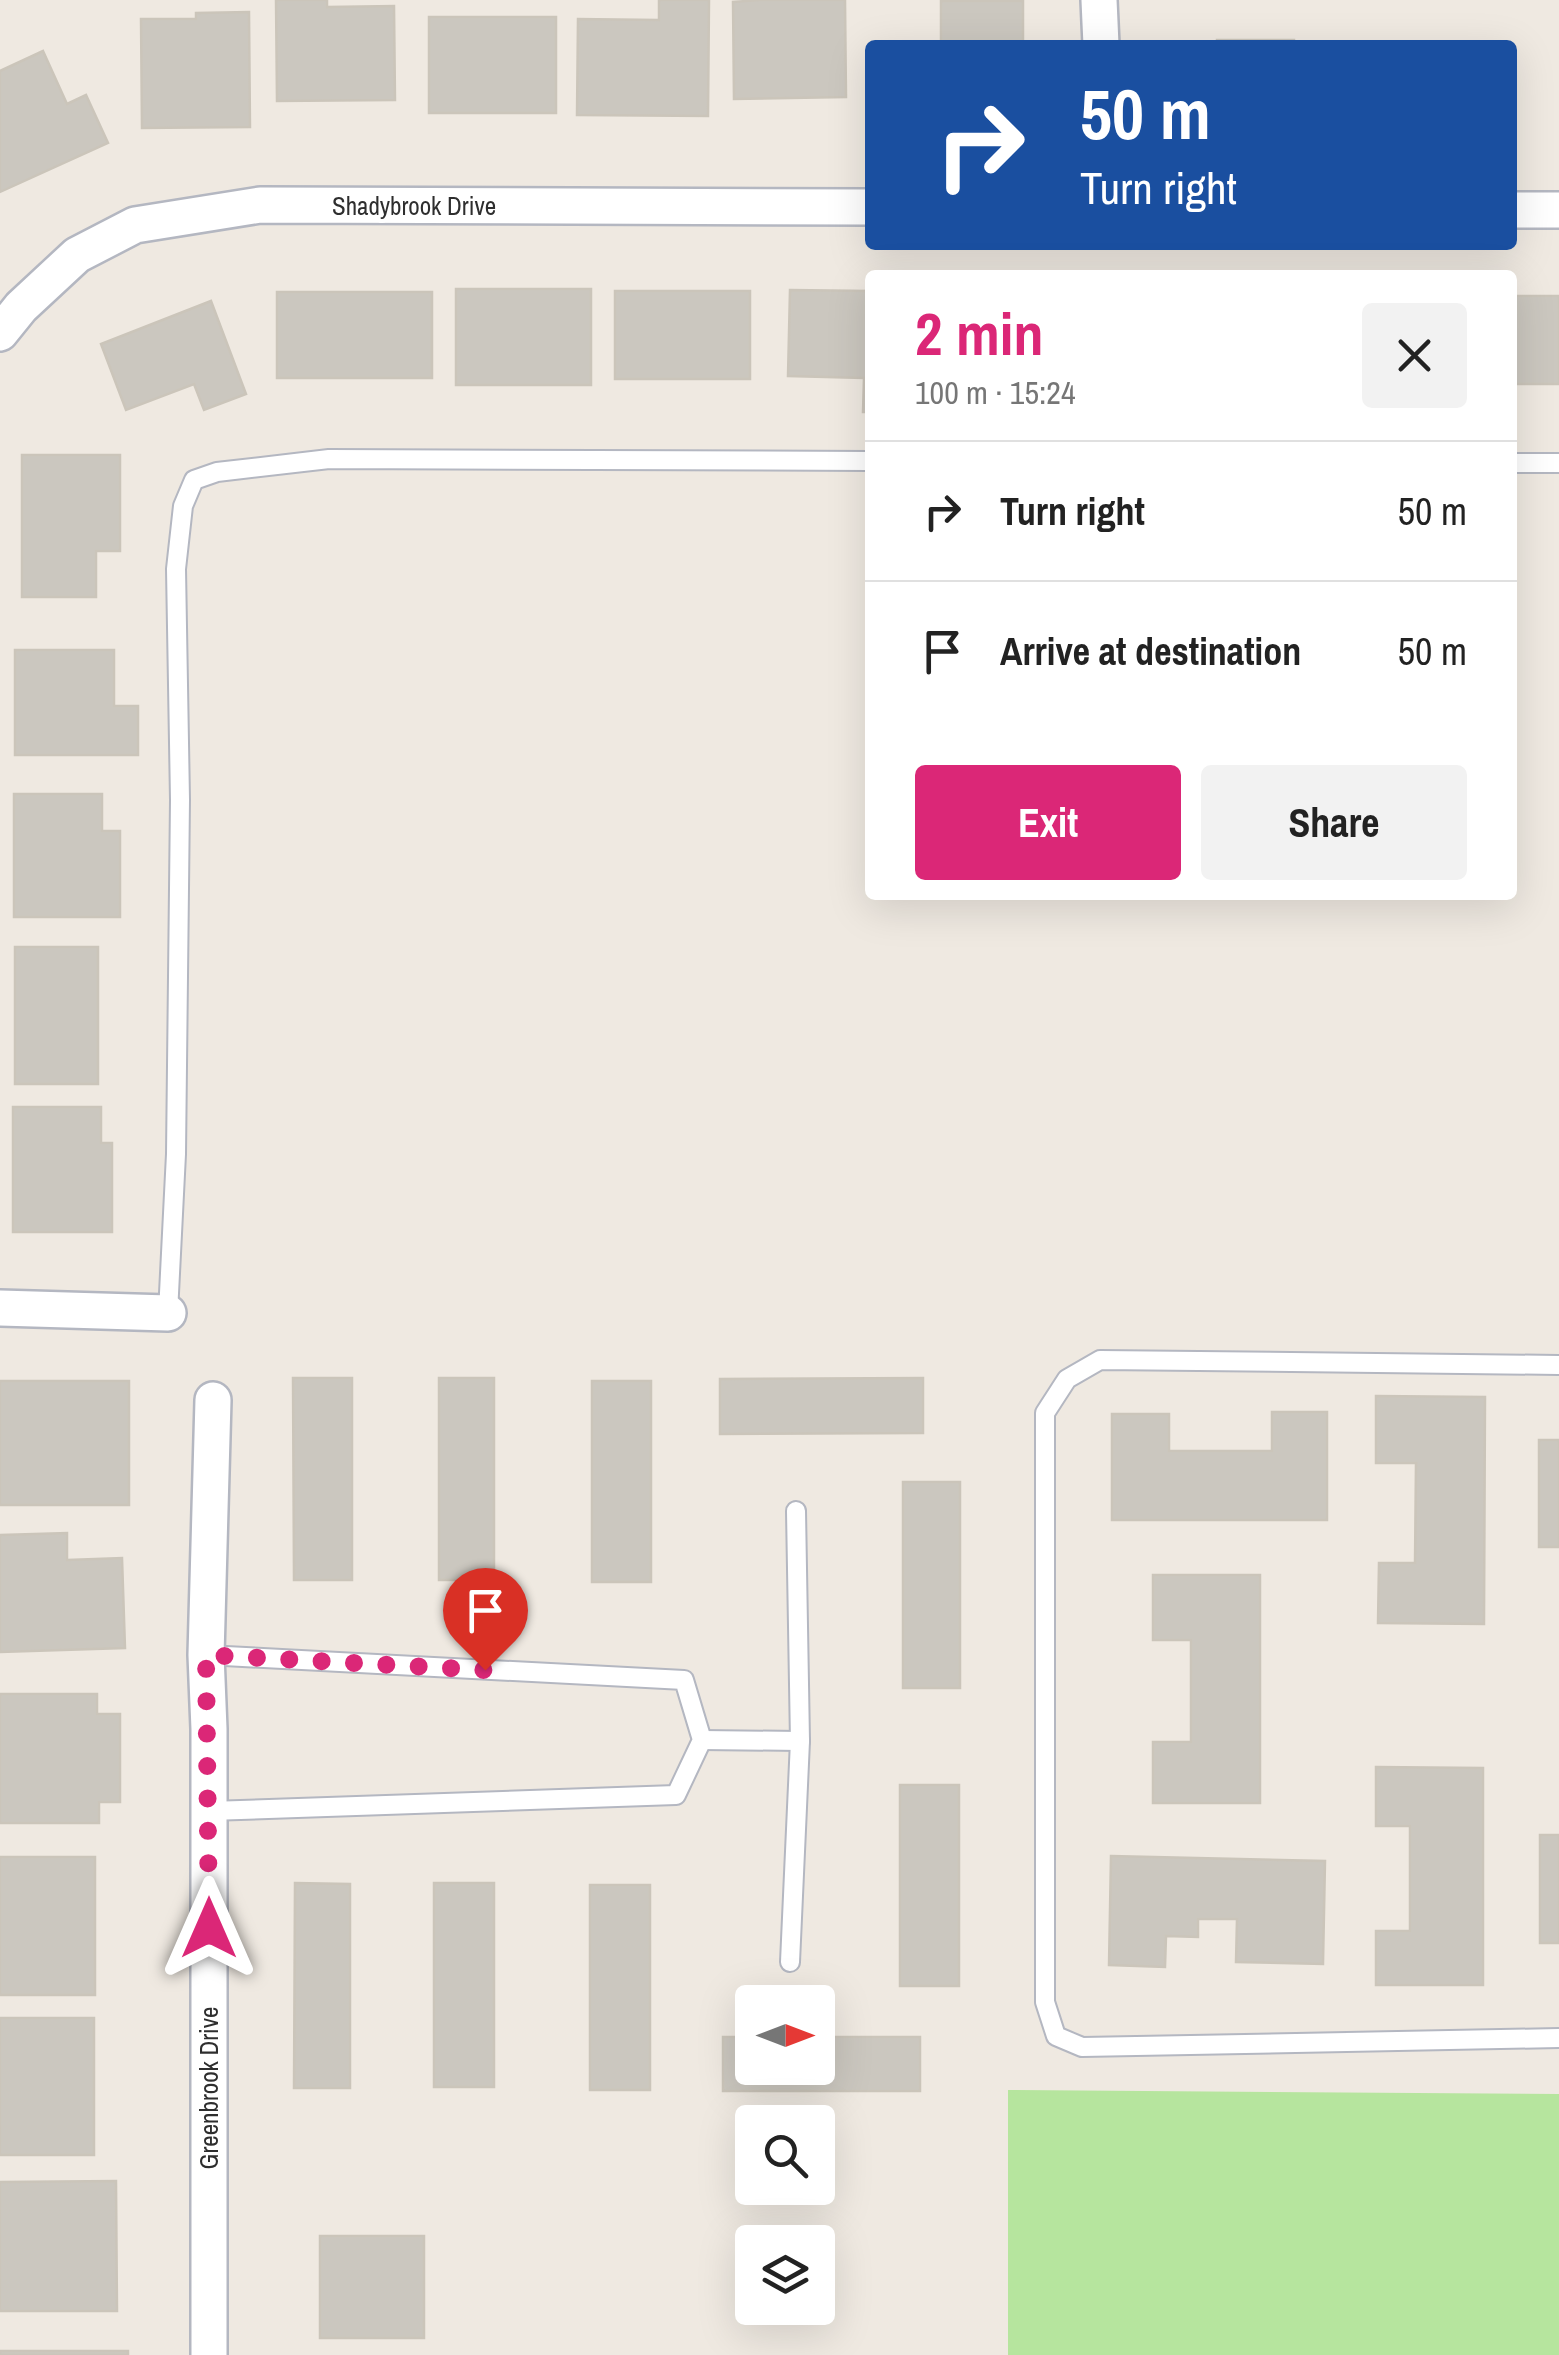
<!DOCTYPE html>
<meta charset="utf-8">
<style>
:root{--surface:#fff;--page:#f2f2f2;--text:#222;--muted:#767676;--line:#e0e0e0;--accent:#db2777}
body{margin:0;font-family:"Archivo Narrow",sans-serif;background:var(--page);color:var(--text);height:100vh;display:flex;flex-direction:column;font-size:38px;white-space:nowrap}
*{box-sizing:border-box;margin:0}
p{font-size:32px;color:var(--muted)}
.icon{flex:none;width:55px;height:55px;fill:none;stroke:currentColor;stroke-width:2;stroke-linecap:round;stroke-linejoin:round}
.map{position:relative;flex:1;overflow:hidden}
.details{position:absolute;left:865px;top:270px;width:652px;height:630px;display:flex;flex-direction:column;background:var(--surface);border-radius:10px;box-shadow:0 10px 40px #0002}
.details>*{flex:none}
.guide{position:absolute;left:865px;top:40px;width:652px;height:210px;border-radius:10px;box-shadow:0 10px 40px #0002;background:#1a4fa0;color:#fff;overflow:hidden}
.needle{width:65px;rotate:90deg}
.fabs{position:absolute;left:735px;top:1985px;display:grid;gap:20px}
.fabs a{display:grid;place-items:center;width:100px;height:100px;border-radius:10px;background:var(--surface);box-shadow:0 10px 40px #0002;font-size:50px}
.pin{position:absolute;display:grid;place-items:center;width:85px;height:85px;color:#fff;margin:-102px -42px;border-radius:50% 50% 50% 0;rotate:-45deg;box-shadow:0 0 10px #0007}
.pin .icon{rotate:45deg}
.me{position:absolute;width:110px;margin:-55px;rotate:0deg;stroke-linejoin:round;filter:drop-shadow(0 0 8px #0008)}
.turn{display:flex;align-items:center;gap:35px;height:210px;padding:0 50px;font-size:45px}
.turn .icon{width:130px;height:130px;stroke-width:2.5}
.turn b{display:block;font-size:70px;line-height:85px}
.round{display:grid;place-items:center;flex:none;width:105px;height:105px;border-radius:10px;background:var(--page)}
.overview{display:flex;align-items:center;justify-content:space-between;height:170px;padding:0 50px}
h1{font-size:60px;font-weight:700;line-height:75px;color:var(--accent)}
.action{display:flex;gap:20px;margin-top:auto;padding:20px 50px}
.action a{flex:1;height:115px;border-radius:10px;background:var(--accent);color:#fff;font-size:40px;font-weight:700;line-height:115px;text-align:center}
.action a+a{background:var(--page);color:var(--text)}
ul{padding:0;list-style:none}
li{display:flex;align-items:center;gap:30px;height:140px;padding:0 50px;border-top:2px solid var(--line)}
li div{flex:1}
li b{display:block;font-size:38px}
li em{font-style:normal}
.map>svg:first-child{display:block}
</style>
<div class="map">
<svg width="1559" height="2355" viewBox="0 0 1559 2355">
<rect width="100%" height="100%" fill="#efe9e1"/>
<!-- green -->
<polygon fill="#b6e59e" points="1008,2090 1559,2094 1559,2355 1008,2355"/>
<!-- building -->
<g fill="#cbc7bf" stroke="#cbc5ba" stroke-width="2.5">
<polygon points="276,0 327,0 327,7 394,6 395,100 277,101"/>
<polygon points="659,0 709,0 708,116 577,115 578,19 659,20"/>
<polygon points="759,0 845,0 846,97 734,99 733,2"/>
<rect x="941" y="1" width="82" height="44"/>
<polygon points="249,12 250,127 142,128 141,19 196,19 196,13"/>
<rect x="429" y="17" width="127" height="96"/>
<rect x="1217" y="40" width="77" height="5"/>
<polygon points="43,51 67,104 86,95 108,143 0,192 0,71"/>
<rect x="456" y="289" width="135" height="96"/>
<polygon points="790,290 870,291 870,412 863,412 864,378 788,376"/>
<rect x="615" y="291" width="135" height="88"/>
<rect x="277" y="292" width="155" height="86"/>
<rect x="1512" y="296" width="47" height="88"/>
<polygon points="211,301 246,394 204,410 194,384 126,410 101,344"/>
<polygon points="22,455 120,455 120,551 96,551 96,597 22,597"/>
<polygon points="15,650 114,650 114,706 138,706 138,755 15,755"/>
<polygon points="14,794 102,794 102,831 120,831 120,917 14,917"/>
<rect x="15" y="947" width="83" height="137"/>
<polygon points="13,1107 101,1107 101,1143 112,1143 112,1232 13,1232"/>
<polygon points="293,1378 352,1378 352,1580 294,1580"/>
<rect x="439" y="1378" width="55" height="202"/>
<polygon points="923,1378 923,1433 720,1434 720,1379"/>
<rect x="0" y="1381" width="129" height="124"/>
<rect x="592" y="1381" width="59" height="201"/>
<polygon points="1376,1396 1485,1397 1484,1624 1378,1623 1379,1563 1415,1563 1416,1463 1376,1463"/>
<polygon points="1272,1412 1327,1412 1327,1520 1112,1520 1112,1414 1169,1414 1169,1451 1272,1451"/>
<rect x="1539" y="1440" width="20" height="107"/>
<rect x="903" y="1482" width="57" height="206"/>
<polygon points="67,1533 67,1560 122,1558 125,1648 0,1652 0,1535"/>
<polygon points="1153,1575 1260,1575 1260,1803 1153,1803 1153,1742 1191,1742 1191,1640 1153,1640"/>
<polygon points="0,1694 97,1694 97,1714 120,1714 120,1802 99,1802 99,1823 0,1823"/>
<polygon points="1376,1767 1483,1768 1483,1985 1376,1985 1376,1931 1410,1931 1410,1826 1376,1826"/>
<rect x="900" y="1785" width="59" height="201"/>
<rect x="1540" y="1835" width="19" height="108"/>
<polygon points="1111,1856 1325,1861 1323,1964 1236,1962 1237,1919 1198,1919 1198,1937 1166,1936 1165,1967 1109,1965"/>
<rect x="0" y="1857" width="95" height="138"/>
<polygon points="295,1883 350,1884 350,2088 294,2088"/>
<rect x="434" y="1883" width="60" height="204"/>
<rect x="590" y="1885" width="60" height="205"/>
<rect x="0" y="2018" width="94" height="137"/>
<polygon points="723,2037 752,2037 752,2068 818,2068 818,2037 920,2037 920,2091 723,2091"/>
<polygon points="116,2181 117,2311 0,2311 0,2182"/>
<rect x="320" y="2236" width="104" height="102"/>
<rect x="0" y="2351" width="128" height="4"/>
</g>
<g fill="none" stroke-linecap="round" stroke-linejoin="round">
<!-- service casing -->
<g stroke="#b4b7c1" stroke-width="22">
<g id="service">
<polyline points="1512,463 1559,463"/>
<polyline points="168,1313 176,1154 180,800 176,569 183,506 194,480 217,472 329,459 870,461"/>
<polyline points="1559,1365 1100,1360 1067,1379 1045,1413 1045,2002 1056,2036 1082,2047 1559,2038"/>
<polyline points="206,1655 684,1680 702,1740 676,1795 209,1811"/>
<polyline points="702,1740 800,1741"/>
<polyline points="790,1962 800,1741 796,1511"/>
</g>
</g>
<!-- minor casing -->
<g stroke="#b4b7c1" stroke-width="40">
<g id="minor">
<polyline points="1099,0 1101,45"/>
<polyline points="1512,210 1559,210"/>
<polyline points="0,333 21,307 77,255 135,225 260,205 870,207"/>
<polyline points="0,1308 168,1313"/>
<polyline points="209,2355 209,1729 206,1655 213,1400"/>
</g>
</g>
<!-- service -->
<use href="#service" stroke="#fff" stroke-width="18"/>
<!-- minor -->
<use href="#minor" stroke="#fff" stroke-width="35"/>
</g>
<g fill="none" stroke-linecap="round" stroke-linejoin="round">
<!-- route -->
<polyline stroke="#db2777" stroke-width="18" stroke-dasharray="0 32.4" points="209,1928 206,1655 485,1670"/>
</g>
<g text-anchor="middle" stroke-width="8" stroke-linejoin="round" paint-order="stroke">
<!-- street labels -->
<g font-size="25" fill="#2e2e2e" stroke="#fff">
<text x="414" y="215">Shadybrook Drive</text>
<text transform="translate(209 2088) rotate(-90)" y="9">Greenbrook Drive</text>
</g>
</g>
</svg>
<div class="fabs">
<a><svg class="needle" viewBox="-14 -14 28 28"><path d="M0-13l5 13h-10z" fill="#e53935"/><path d="M0 13l5-13h-10z" fill="#767676"/></svg></a>
<a><svg class="icon" aria-label="search" viewBox="0 0 24 24"><circle cx="10" cy="10" r="6"/><path d="M15 15l6 6"/></svg></a>
<a><svg class="icon" aria-label="layers" viewBox="0 0 24 24"><path d="M12 4l9 5-9 5-9-5zM3 14l9 5 9-5"/></svg></a>
</div>
<div class="pin" style="left:485px;top:1670px;background:#d93025"><svg class="icon" aria-label="arrive" viewBox="0 0 24 24"><path d="M6 21V4h12l-3 4 3 4H6"/></svg></div>
<svg class="me" style="left:209px;top:1928px" viewBox="-20 -20 40 40"><path d="M0-17L14 15 0 8-14 15z" fill="#db2777" stroke="#fff" stroke-width="4"/></svg>
<div class="guide">
<div class="turn"><svg class="icon" aria-label="right" viewBox="0 0 24 24"><path d="M7 20v-9h11M14 6l5 5-5 5"/></svg><div><b>50 m</b>Turn right</div></div>
</div>
<section class="details">
<div class="overview"><div><h1>2 min</h1><p>100 m · 15:24</p></div><a class="round"><svg class="icon" aria-label="close" viewBox="0 0 24 24"><path d="M6 6l12 12M18 6L6 18"/></svg></a></div>
<ul>
<li><svg class="icon" aria-label="right" viewBox="0 0 24 24"><path d="M7 20v-9h11M14 6l5 5-5 5"/></svg><div><b>Turn right</b></div><em>50 m</em></li>
<li><svg class="icon" aria-label="arrive" viewBox="0 0 24 24"><path d="M6 21V4h12l-3 4 3 4H6"/></svg><div><b>Arrive at destination</b></div><em>50 m</em></li>
</ul>
<div class="action"><a>Exit</a><a>Share</a></div>
</section>
</div>
